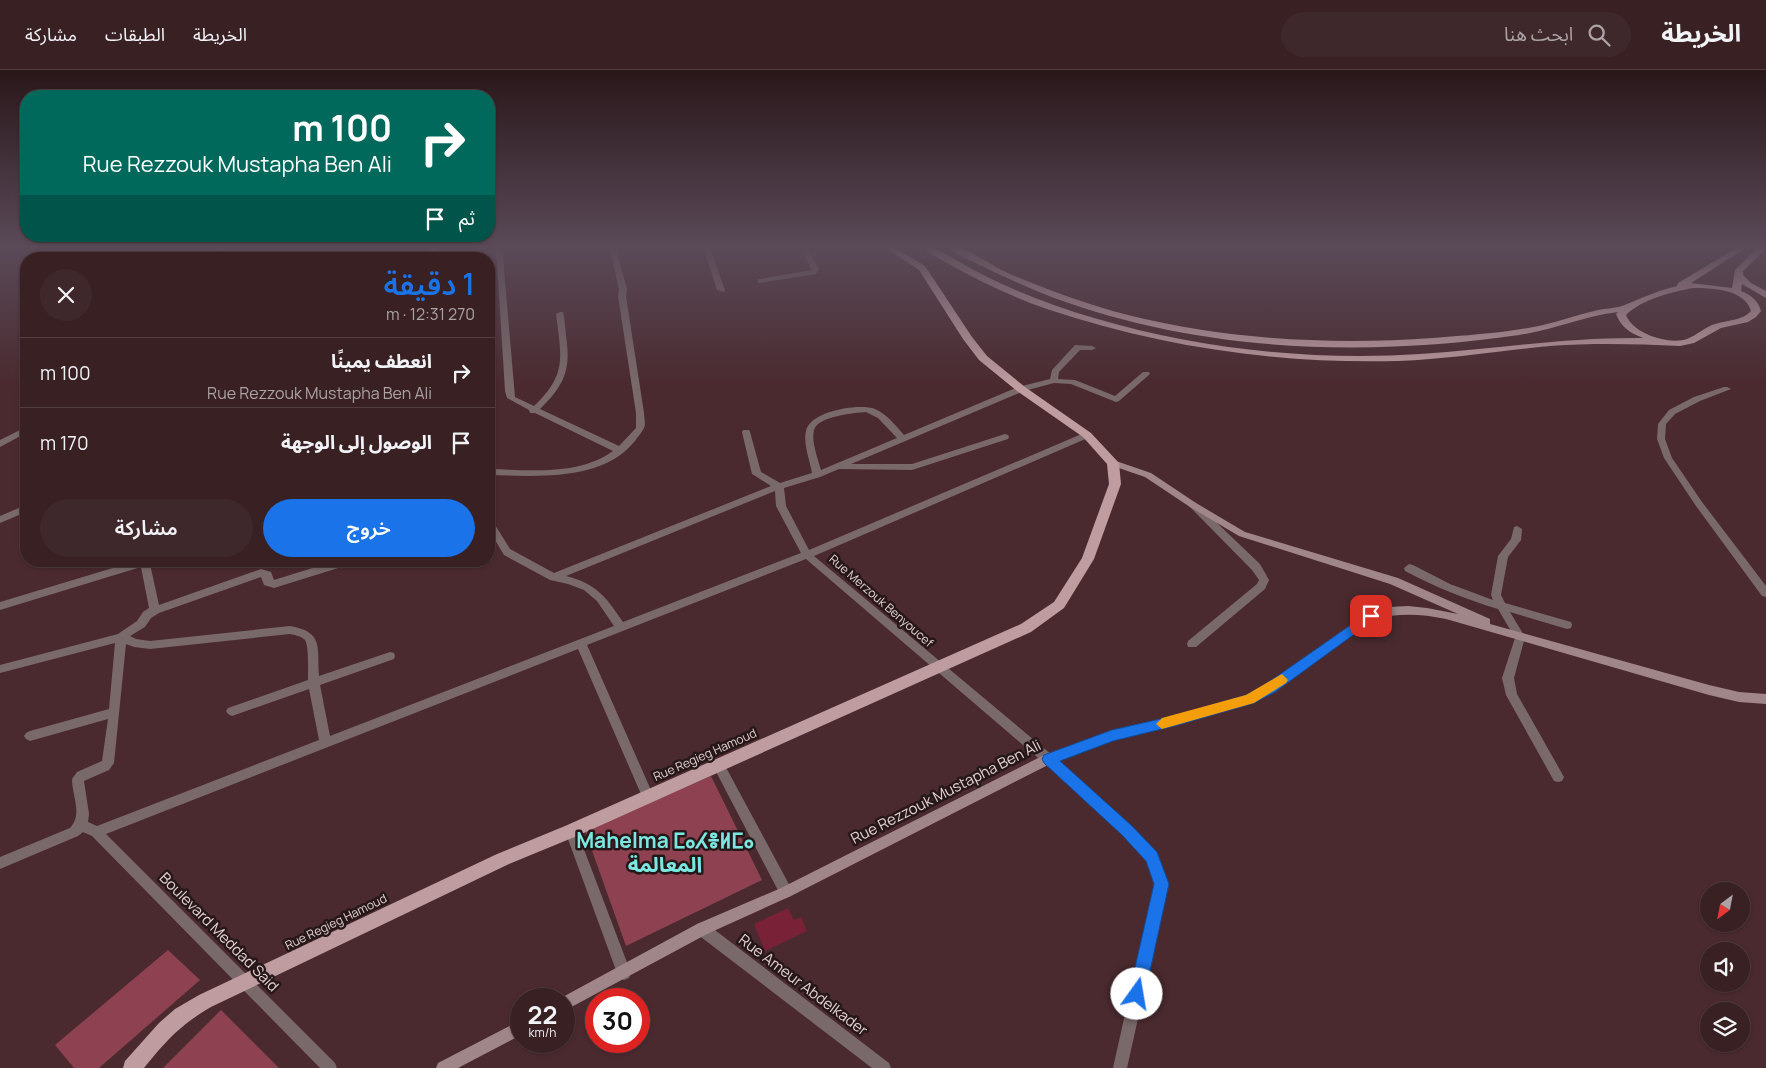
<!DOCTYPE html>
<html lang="ar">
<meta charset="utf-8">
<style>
:root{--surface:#382023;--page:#3f282b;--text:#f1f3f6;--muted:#aba3a6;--line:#523e41;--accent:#1a73e8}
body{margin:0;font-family:Manrope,"Noto Sans Arabic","Noto Sans Tifinagh",sans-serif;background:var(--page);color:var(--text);direction:rtl;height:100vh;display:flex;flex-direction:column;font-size:19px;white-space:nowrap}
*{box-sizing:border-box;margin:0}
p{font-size:16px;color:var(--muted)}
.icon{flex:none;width:28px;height:28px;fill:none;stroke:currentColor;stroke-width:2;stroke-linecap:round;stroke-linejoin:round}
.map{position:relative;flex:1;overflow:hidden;direction:ltr}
.side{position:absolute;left:20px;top:182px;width:475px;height:315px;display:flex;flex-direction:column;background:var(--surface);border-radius:20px;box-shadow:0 1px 4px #0004,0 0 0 1px var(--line);direction:rtl}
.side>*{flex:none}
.top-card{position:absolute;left:20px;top:20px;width:475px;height:152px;border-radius:20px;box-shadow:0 1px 4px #0004,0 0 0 1px var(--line);direction:rtl;background:#00695c;color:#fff;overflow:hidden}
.needle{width:32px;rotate:212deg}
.controls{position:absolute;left:1700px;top:812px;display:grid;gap:10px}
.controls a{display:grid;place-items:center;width:50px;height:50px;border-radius:50%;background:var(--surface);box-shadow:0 1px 4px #0004,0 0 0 1px var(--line);font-size:25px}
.speed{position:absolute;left:510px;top:918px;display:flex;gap:10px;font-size:25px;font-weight:700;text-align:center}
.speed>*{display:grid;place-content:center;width:65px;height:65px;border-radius:50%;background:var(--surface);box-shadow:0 1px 4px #0004,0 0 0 1px var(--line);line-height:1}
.speed small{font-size:12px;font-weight:400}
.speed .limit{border:8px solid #d22;background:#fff;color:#111}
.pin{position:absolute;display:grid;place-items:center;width:42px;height:42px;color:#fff;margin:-21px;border-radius:10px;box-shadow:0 2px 8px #0006}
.me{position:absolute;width:55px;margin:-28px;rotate:13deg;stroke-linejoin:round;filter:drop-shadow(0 0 4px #0008)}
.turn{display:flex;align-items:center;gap:18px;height:105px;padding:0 20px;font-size:22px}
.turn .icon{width:65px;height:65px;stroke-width:2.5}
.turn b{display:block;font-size:35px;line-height:42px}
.then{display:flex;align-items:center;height:48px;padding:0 20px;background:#0003;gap:10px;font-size:19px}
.round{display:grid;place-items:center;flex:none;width:52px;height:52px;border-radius:26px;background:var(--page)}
.overview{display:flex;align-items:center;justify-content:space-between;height:85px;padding:0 20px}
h1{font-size:30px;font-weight:600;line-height:38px;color:var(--accent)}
.cta{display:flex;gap:10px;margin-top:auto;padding:10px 20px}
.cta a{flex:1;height:58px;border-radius:30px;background:var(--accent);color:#fff;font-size:20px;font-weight:600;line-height:58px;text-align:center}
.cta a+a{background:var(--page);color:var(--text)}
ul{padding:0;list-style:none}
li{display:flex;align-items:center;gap:15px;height:70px;padding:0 20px;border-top:1px solid var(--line)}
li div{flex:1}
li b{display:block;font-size:19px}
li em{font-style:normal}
header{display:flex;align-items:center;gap:30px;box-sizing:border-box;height:70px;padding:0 25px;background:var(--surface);border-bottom:1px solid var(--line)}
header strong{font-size:24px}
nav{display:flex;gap:28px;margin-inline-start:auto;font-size:18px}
.search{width:350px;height:45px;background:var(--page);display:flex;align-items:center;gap:12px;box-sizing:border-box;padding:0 18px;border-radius:28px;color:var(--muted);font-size:19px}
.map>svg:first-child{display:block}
</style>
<header>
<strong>الخريطة</strong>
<div class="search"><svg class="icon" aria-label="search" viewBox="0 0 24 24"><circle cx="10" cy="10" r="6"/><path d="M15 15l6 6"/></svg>ابحث هنا</div>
<nav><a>الخريطة</a><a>الطبقات</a><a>مشاركة</a></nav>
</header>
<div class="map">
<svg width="1766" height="998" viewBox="0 0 1766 998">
<rect width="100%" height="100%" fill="#4a2a2f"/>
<!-- green -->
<g fill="#8e4150">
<polygon points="711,706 762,810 626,876 585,761"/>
<polygon points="168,880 200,910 99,998 74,998 55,975"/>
<polygon points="221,940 279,998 163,998"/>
</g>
<!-- building -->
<polygon fill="#792137" points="788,838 794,850 801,847 807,861 765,881 754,854"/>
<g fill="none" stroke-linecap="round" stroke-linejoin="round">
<!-- street -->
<g fill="#7a696b" fill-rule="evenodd">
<polygon points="220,176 227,176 215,189 208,189"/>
<polygon points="430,176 436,176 436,189 429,189"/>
<path d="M 496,176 L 502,176 L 515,327 L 534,336 C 568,304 561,286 556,244 L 560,242 L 563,242 C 565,249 565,258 566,266 C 571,299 565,315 540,339 L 619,376 L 636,358 L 636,343 L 618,226 L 619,219 L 609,176 L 615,176 L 627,219 L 626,226 L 644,343 C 644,347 646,354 644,358 C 642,363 637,367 635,371 C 602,412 536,406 489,405 L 489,399 C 529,400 579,406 613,381 L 535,343 L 530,343 L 529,340 L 507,328 L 505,321 Z"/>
<polygon points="705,176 711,176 711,182 725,220 724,222 717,220 705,182"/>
<polygon points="800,176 806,176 819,199 816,204 758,213 758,209 761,209 811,200 811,199"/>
<path d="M 1075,275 L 1092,276 L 1096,278 L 1092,280 L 1080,280 L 1059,302 L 1058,309 L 1075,310 L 1115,326 L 1143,302 L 1149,302 L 1150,304 L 1119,331 L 1116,332 L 1071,314 L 1054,313 L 1024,321 L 851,394 L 912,394 L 1005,364 L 1008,365 L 1009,367 L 1008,369 L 912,400 L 839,399 L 820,407 L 784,418 L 786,436 L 809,480 L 1084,363 L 1087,362 L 1091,365 L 1090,367 L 814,486 L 1052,685 L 1131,757 L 1156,783 L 1168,814 L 1127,998 L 1113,998 L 1154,814 L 1146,791 L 1123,765 L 1044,693 L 806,489 L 587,575 L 654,727 L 652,731 L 648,732 L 644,731 L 578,579 L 106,764 L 335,993 L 337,998 L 320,998 L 92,766 L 83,762 L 78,766 L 0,799 L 0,787 L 70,758 C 83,744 72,726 72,709 L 77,702 L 102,691 L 108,649 L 30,671 L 26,669 L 24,666 L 26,663 L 30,661 L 109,639 L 115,573 L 0,603 L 0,595 L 118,564 L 137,551 L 143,542 L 149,538 L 141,497 L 0,540 L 0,532 L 136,491 L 154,491 L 150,494 L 159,535 L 261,499 L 271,502 L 274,510 L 335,491 L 352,491 L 351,494 L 274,518 L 264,515 L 261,507 L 159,543 L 151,548 L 145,557 L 130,566 L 136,569 L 150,571 L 290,556 C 324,562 317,577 319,606 L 390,582 L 394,583 L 395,586 L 394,589 L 320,615 L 330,666 L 614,556 L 597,531 L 584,520 L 568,514 L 550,510 L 504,485 L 489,460 L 489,449 L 492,450 L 510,479 L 554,503 L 771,416 L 752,404 L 742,362 L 743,360 L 749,360 L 750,362 L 761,402 L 780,413 L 812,403 C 810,391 803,374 806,361 C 810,341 859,333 875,339 C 887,344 896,356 904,365 L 1018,317 L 1050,309 L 1052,300 ZM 866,342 L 878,348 L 897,368 L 821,400 C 818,389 811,372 814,360 C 818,346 854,343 866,342 ZM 775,421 L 776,436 L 801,483 L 623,552 C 606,527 597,514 566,506 ZM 290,564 C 295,565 301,566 305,570 C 309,576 308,601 308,610 L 228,638 L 226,641 L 228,644 L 232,646 L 309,619 L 319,670 L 97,756 L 88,752 L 89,744 L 84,711 L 109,700 L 114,693 L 126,574 L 134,577 L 150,579 Z"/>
<polygon points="1724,317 1727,317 1731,319 1700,331 1675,344 1666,354 1665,369 1672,388 1702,432 1766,516 1766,527 1762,526 1696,436 1664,388 1657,369 1658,354 1669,340 1694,327"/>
<polygon points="26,357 26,363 0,377 0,370"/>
<polygon points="489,429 494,432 494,438 489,441"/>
<polygon points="1193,432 1196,433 1260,494 1269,510 1265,519 1196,577 1188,577 1187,574 1188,571 1257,514 1259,510 1252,500 1190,437 1188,435"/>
<polygon points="26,435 26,442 0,453 0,446"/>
<path d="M 1517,456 L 1522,459 L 1521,470 L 1508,487 L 1501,525 L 1505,533 L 1571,552 L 1572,555 L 1571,558 L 1567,559 L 1510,542 L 1525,567 L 1514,608 L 1517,624 L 1564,707 L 1562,711 L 1558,712 L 1554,711 L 1506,625 L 1502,608 L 1515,568 L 1498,539 C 1465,529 1435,517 1405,501 L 1404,498 L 1409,494 L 1413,495 L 1450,514 L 1493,530 L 1491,525 L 1498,486 L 1511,469 L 1514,457 Z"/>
<polygon points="718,689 722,690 791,818 793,822 791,826 786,828 781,826 712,694 714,690"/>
<polygon points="571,755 575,757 577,761 631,903 629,908 624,910 619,908 617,903 565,761 567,757"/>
<polygon points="702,852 707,854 889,993 891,998 872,998 697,864 695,859 697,854"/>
</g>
<!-- secondary -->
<g fill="#a08689" fill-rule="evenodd">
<path d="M 1113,390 L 1151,403 L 1196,433 L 1245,462 L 1398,508 L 1490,549 L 1490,554 L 1709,615 L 1739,622 L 1766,624 L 1766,634 L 1739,632 L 1709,625 L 1446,549 C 1421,544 1399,543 1374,549 L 1274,621 L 1253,632 L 1178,655 L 1113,670 L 1052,693 L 791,826 L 707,864 L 564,941 L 564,929 L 559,929 L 697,854 L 781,818 L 1044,685 L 1112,660 L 1178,645 L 1246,625 L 1266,615 L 1367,543 L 1389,537 L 1408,536 L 1427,538 L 1458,544 L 1390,514 L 1239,466 L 1190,437 L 1145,407 L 1110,395 L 1109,393 L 1110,391 Z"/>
<polygon points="521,950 521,965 458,998 436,998 438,993"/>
</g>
<!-- primary -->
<g fill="#be9ca0" fill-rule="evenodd">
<path d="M 883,176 L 892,176 L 925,196 L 972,267 L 987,286 L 1025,317 L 1091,363 L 1119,393 L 1121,414 L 1094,489 L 1064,538 L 1031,562 L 577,766 L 509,794 L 211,937 C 179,956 167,970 144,998 L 123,998 L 125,991 L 159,953 L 175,939 L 199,925 L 497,784 L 565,756 L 1021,554 L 1054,532 L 1082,488 L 1109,414 L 1107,394 L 1083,367 L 1017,321 L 979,290 L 963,269 L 919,200 Z"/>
<path d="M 921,176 C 934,175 946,185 958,191 C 1000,216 1047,234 1094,248 C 1198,279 1312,291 1420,284 C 1494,279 1567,267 1643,268 C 1630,263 1621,257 1616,244 L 1618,242 C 1584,246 1553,260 1519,265 C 1360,288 1190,282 1039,222 C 1015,212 991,201 967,189 C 960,185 951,182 945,176 C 964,174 991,196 1010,204 C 1048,220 1088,235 1128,245 C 1228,270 1331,275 1433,268 C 1470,265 1507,263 1543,255 C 1560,251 1577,245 1594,241 C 1604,238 1618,239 1627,234 C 1644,227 1660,220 1677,216 L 1678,213 L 1740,176 L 1749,176 L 1691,213 L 1732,218 L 1735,200 L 1759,176 L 1766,176 L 1766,179 L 1743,201 L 1743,205 L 1751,213 L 1766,221 L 1766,228 L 1742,214 L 1741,221 C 1751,225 1758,230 1761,241 L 1756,247 L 1748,252 L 1721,258 L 1694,273 L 1680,276 C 1637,274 1593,273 1550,276 C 1499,281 1449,289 1398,291 C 1278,294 1160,277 1047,239 C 1012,227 979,211 947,193 C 938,188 928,183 921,176 ZM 1693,218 C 1712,218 1745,219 1751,241 C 1742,251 1727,250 1715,254 C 1705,257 1697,265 1687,269 C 1669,275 1633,264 1626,245 C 1642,229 1672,222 1693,218 Z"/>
</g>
</g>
<!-- sky -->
<linearGradient id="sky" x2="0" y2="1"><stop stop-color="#29171a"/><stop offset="0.56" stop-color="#5a4a58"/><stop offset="1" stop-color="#5a4a58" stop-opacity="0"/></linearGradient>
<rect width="1766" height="315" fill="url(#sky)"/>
<!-- route -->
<polygon fill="#1a73e8" stroke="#114b97" points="1371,541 1375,542 1375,549 1275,622 1254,633 1178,655 1113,671 1060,691 1132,756 1157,782 1169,814 1145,924 1143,930 1137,932 1131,930 1129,924 1154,814 1146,791 1122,765 1044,693 1042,689 1044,685 1112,660 1178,645 1247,625 1266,614"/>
<!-- slow -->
<polygon fill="#f59e0b" points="1282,604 1288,610 1286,613 1254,633 1162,659 1156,654 1162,648 1246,625"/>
<g text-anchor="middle" stroke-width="5" stroke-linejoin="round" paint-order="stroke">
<!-- street labels -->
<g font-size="12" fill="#e6d1d3" stroke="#261719">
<text transform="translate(881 531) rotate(41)" y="4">Rue Merzouk Benyoucef</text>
<text transform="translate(705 685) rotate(-24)" y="4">Rue Regieg Hamoud</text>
<text transform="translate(336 852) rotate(-26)" y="4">Rue Regieg Hamoud</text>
</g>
<!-- near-street labels -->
<g font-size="15" fill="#e6d1d3" stroke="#261719">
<text transform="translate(946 722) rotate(-27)" y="5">Rue Rezzouk Mustapha Ben Ali</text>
<text transform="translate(219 862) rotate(45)" y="5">Boulevard Meddad Said</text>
<text transform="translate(803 915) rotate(37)" y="5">Rue Ameur Abdelkader</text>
</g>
<!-- near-district labels -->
<g font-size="21" font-weight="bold" fill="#7ce7e0" stroke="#261719">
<text x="665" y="778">Mahelma ⵎⴰⵃⴻⵍⵎⴰ<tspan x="665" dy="24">المعالمة</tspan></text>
</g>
</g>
</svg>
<div class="controls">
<a><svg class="needle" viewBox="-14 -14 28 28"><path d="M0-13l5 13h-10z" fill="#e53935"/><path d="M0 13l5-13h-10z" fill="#aba3a6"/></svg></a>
<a><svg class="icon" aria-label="sound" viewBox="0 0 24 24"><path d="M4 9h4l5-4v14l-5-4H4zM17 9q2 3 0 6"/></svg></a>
<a><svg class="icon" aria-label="layers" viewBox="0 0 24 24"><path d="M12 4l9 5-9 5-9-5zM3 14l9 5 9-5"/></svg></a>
</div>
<div class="speed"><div>22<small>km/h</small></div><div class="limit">30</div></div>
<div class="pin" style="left:1371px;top:546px;background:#d93025"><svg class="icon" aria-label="arrive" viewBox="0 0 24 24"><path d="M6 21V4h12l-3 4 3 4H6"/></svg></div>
<svg class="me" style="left:1137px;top:924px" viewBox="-20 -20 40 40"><circle r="19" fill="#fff"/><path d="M0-13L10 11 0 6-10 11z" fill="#1a73e8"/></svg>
<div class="top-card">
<div class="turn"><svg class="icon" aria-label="right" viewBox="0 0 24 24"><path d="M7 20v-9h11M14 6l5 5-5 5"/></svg><div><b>100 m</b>Rue Rezzouk Mustapha Ben Ali</div></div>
<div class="then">ثم<svg class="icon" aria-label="arrive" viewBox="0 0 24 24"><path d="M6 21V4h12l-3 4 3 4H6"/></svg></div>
</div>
<section class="side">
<div class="overview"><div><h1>1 دقيقة</h1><p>270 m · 12:31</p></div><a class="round"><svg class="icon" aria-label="close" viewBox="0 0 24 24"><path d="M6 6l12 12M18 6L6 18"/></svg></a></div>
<ul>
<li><svg class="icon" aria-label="right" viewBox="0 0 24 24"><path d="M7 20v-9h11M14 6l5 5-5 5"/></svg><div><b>انعطف يمينًا</b><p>Rue Rezzouk Mustapha Ben Ali</p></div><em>100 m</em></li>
<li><svg class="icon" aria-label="arrive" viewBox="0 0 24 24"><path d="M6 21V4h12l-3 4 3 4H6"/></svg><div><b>الوصول إلى الوجهة</b></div><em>170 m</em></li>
</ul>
<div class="cta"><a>خروج</a><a>مشاركة</a></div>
</section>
</div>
